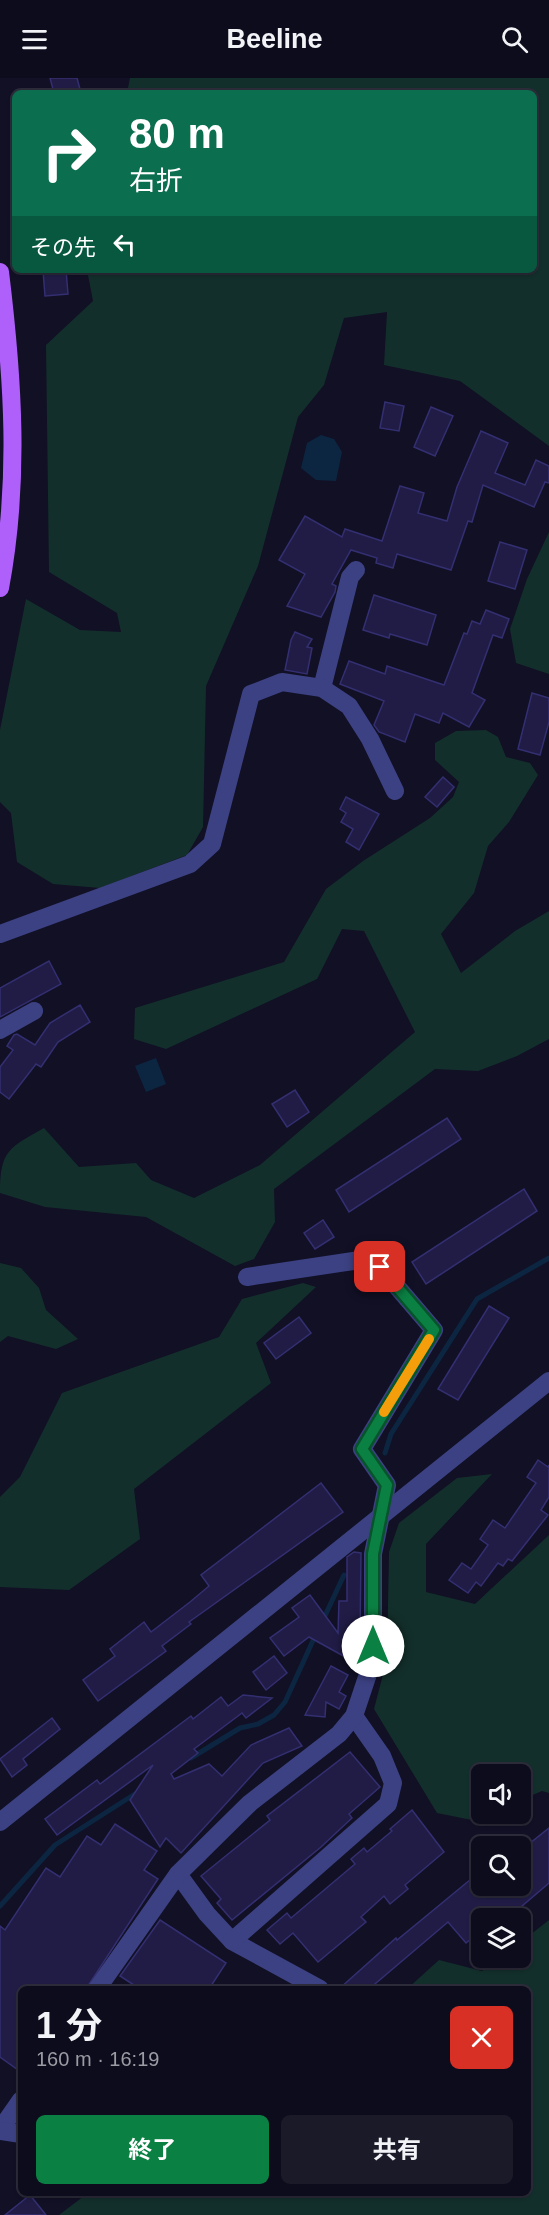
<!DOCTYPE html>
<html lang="ja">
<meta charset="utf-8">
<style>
:root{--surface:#0d0c1c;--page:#1b1a29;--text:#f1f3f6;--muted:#9a9ba3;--line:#2d2c3b;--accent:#0b8043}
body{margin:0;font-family:Arial,"Noto Sans JP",sans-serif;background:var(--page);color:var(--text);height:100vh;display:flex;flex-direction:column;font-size:22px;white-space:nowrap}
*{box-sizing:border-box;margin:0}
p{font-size:20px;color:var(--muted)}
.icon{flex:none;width:33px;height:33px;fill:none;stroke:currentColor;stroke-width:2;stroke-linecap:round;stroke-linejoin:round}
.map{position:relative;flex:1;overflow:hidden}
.side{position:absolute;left:18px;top:1908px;width:513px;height:210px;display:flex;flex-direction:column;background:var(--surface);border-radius:9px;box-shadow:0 2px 4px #0004,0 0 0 2px var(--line)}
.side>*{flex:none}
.banner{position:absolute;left:12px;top:12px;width:525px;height:183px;border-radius:9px;box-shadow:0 2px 4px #0004,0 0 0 2px var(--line);background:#0b6e4f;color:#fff;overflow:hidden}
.controls{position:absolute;left:471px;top:1686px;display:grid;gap:12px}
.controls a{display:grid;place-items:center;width:60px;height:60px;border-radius:9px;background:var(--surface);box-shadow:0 2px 4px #0004,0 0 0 2px var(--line);font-size:30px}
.pin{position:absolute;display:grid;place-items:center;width:51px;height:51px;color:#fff;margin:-26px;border-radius:12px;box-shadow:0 3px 9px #0006}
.me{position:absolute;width:66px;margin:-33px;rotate:0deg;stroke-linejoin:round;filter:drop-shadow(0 0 4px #0008)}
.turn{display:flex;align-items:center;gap:21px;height:126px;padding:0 18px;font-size:27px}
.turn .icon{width:78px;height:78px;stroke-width:2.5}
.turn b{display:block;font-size:42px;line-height:51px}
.then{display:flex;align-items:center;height:57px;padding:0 18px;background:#0003;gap:12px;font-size:22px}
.round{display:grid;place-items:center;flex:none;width:63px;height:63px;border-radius:9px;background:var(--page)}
.head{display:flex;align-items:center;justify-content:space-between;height:102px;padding:0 18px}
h1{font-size:36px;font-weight:700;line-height:45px}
.cta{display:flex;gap:12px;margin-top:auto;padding:12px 18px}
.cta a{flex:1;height:69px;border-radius:9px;background:var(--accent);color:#fff;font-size:24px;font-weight:700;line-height:69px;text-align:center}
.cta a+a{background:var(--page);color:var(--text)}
header{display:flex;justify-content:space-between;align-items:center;height:78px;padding:0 18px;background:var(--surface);font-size:27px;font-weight:700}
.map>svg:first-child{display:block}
</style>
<header><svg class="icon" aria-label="menu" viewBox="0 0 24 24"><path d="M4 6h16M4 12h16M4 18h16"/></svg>Beeline<svg class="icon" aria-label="search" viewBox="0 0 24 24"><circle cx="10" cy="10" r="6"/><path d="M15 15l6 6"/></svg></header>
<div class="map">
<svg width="549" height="2137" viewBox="0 0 549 2137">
<rect width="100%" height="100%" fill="#111025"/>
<!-- green -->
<g fill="#132f2b">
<polygon points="130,0 549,0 549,368 460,303 384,287 387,234 344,240 324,307 298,339 258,488 206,608 203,749 187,777 100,810 53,806 17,784 11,735 0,724 0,652 26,521 80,552 121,554 117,535 49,494 46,267 93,223 87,192 534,192 534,15 127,15"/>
<polygon points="549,454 549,596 516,585 510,551 527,501"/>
<path d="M 486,652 L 498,659 L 506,679 L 530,685 L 538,697 L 509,744 L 488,768 L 474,815 L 441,856 L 461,895 L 515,853 L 549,833 L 549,961 L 517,978 L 478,993 L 435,991 L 274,1111 L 275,1144 L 254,1181 L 235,1188 L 146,1139 L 45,1129 L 0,1115 C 0,1072 9,1070 44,1050 L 79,1089 L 136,1085 L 151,1102 L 194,1120 L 260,1087 L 415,954 L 364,853 L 342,851 L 317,901 L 166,971 L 134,961 L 135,930 L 284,884 L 326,811 L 363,783 L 430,740 L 453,719 L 459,704 L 435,682 L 435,665 L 456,653 Z"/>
<polygon points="0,1185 21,1190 39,1210 46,1232 78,1261 56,1271 8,1258 0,1264"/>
<polygon points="303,1205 316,1209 256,1265 271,1305 134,1411 140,1461 69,1512 0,1509 0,1419 20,1399 62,1315 219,1259 242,1221"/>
<polygon points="492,1396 426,1466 426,1514 475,1526 549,1457 549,1715 542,1713 521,1722 520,1696 482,1696 482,1736 488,1736 472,1742 437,1735 374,1631 387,1581 389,1474 399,1445 457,1400"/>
<polygon points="549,1842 549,2137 59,2137 88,2115 528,2115 528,1911 407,1911 439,1882 482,1893 499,1880 520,1880 521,1864"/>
</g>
<!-- water -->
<g fill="#0c2642">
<polygon points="321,357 334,361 342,374 336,403 316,402 301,390 307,365"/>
<polygon points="156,980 166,1006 146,1014 135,988"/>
</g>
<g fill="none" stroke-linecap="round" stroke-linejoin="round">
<!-- stream -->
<g stroke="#0c2642" stroke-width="5">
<polyline points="385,1375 391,1356 477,1221 549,1180"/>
<polyline points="323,1542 344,1497"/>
<polyline points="191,1680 240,1650 258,1646 274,1637 285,1624 316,1556"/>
<polyline points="0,1828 55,1767 138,1714"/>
</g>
</g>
<!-- building -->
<g fill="#201c46" stroke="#342f71" stroke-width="1.5">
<polygon points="50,0 77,0 81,15 54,15"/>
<polygon points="43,192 66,192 68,216 45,218"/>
<polygon points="385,324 404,328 399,353 380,350"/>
<polygon points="431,329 453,338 435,378 414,369"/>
<polygon points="481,353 508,365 495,395 525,407 536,382 549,388 549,405 545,404 534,429 483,407 472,444 468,443 451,492 397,476 393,490 376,485 377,480 351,472 332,506 336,508 335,514 321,539 287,528 305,496 279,482 305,438 342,459 345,451 382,463 400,408 424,415 418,435 447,443 457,409"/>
<polygon points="500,464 527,472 515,511 488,503"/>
<polygon points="374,517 436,537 427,567 390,556 389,560 363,552"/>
<polygon points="486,532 509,541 502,560 493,557 472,615 485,622 469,649 443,635 439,645 415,636 405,664 379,654 374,647 384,623 340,606 349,583 385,596 387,588 444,607 464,555 467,556 472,543 480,546"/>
<polygon points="295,554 312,561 307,569 312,570 307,596 285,592 291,562"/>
<polygon points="532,615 549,620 549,644 540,677 518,671"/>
<polygon points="443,699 454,709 437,729 425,719"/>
<polygon points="346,719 379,736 359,772 346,764 353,751 341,744 346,735 340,731"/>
<polygon points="49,883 61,906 0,939 0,910"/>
<polygon points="80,927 90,944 58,964 41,989 36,986 9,1021 0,1014 0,989 13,972 7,968 14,957 17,956 35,967 50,945"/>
<polygon points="295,1012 309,1034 287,1049 272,1026"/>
<polygon points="447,1040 461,1061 349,1134 336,1112"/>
<polygon points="524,1111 537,1133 426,1206 412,1184"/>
<polygon points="323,1142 334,1159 315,1171 304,1155"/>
<polygon points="489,1228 509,1240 458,1322 438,1311"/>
<polygon points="299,1239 311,1255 276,1281 264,1265"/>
<polygon points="538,1382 548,1389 549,1387 549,1419 541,1432 548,1437 512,1483 508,1481 503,1488 498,1485 481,1508 476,1504 468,1515 449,1502 462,1485 471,1491 488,1467 480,1461 493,1442 505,1450 536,1405 527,1399"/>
<polygon points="321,1405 343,1434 189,1544 191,1546 162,1568 166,1573 98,1623 83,1602 115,1578 110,1571 144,1544 151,1554 190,1524 209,1508 201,1497"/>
<polygon points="354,1474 361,1475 360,1560 353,1573 359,1582 358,1586 309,1559 284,1578 270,1560 299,1539 292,1530 310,1517 338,1555 339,1523 347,1523 347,1479"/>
<polygon points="274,1578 287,1595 266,1612 253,1594"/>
<polygon points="331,1588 348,1597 339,1614 346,1618 339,1631 326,1624 325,1639 305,1637"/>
<polygon points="243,1617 272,1620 246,1640 242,1635 194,1671 198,1675 171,1696 174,1701 209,1686 222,1698 251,1667 289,1650 302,1668 263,1685 181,1775 166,1760 160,1769 130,1722 153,1687 57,1757 45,1741 97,1702 100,1706 191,1638 193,1641 221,1619 228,1628"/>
<polygon points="52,1640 60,1651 23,1681 27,1687 12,1699 0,1681"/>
<polygon points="350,1674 380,1709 349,1736 352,1740 321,1769 232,1842 217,1825 221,1821 201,1798 270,1742 267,1738"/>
<polygon points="412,1732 444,1774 405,1807 408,1811 390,1826 384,1818 361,1839 366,1844 318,1884 293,1855 280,1866 267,1852 287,1835 291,1840 317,1818 355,1786 351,1781 364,1770 367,1774 392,1753 390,1751"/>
<polygon points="115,1746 157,1773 144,1792 158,1801 86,1911 21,1911 21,1994 0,1979 0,1848 5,1852 46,1790 60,1799 87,1758 101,1767"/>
<polygon points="549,1750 549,1805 508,1840 482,1840 482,1852 466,1865 448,1844 369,1911 339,1911 396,1860 397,1862 482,1792 482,1808 520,1808 520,1773"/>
<polygon points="160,1842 226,1885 209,1911 140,1911 120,1898"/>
<polygon points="30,2117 46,2137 5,2137"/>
</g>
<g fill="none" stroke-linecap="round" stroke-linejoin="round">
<!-- minor -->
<g stroke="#3c4183" stroke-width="18">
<polyline points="322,610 350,499 356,492"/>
<polyline points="0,856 190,786 212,766 251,616 282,604 322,610 349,628 370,661 395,713"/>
<polyline points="0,952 34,933"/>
<polyline points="0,1744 549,1303"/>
<polyline points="178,1796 207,1836 232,1863 320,1911"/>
<polyline points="232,1863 388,1726 393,1705 382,1678 354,1638"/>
<polyline points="97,1911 178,1796 250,1725 339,1656 354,1638 368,1596 373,1568 373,1476 387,1407 362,1371 434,1252 380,1189 360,1182 247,1199"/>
<polyline points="0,2052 21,2022"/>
<polyline points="0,2053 21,2056"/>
</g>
<!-- major -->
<path stroke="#af5ffa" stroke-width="18" d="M 0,194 C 13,300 20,404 0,510"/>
</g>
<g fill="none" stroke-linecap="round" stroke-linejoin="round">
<!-- route casing -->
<g stroke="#07532c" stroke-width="15">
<polyline id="route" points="373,1568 373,1476 387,1407 362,1371 434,1252 380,1189"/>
</g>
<!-- route -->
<use href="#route" stroke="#0b8043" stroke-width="10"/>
<!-- slow -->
<polyline stroke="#f59e0b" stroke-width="10" points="384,1334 429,1261"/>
</g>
</svg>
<div class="controls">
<a><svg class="icon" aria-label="sound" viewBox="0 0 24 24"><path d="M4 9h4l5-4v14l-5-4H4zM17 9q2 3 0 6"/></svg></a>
<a><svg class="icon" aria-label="search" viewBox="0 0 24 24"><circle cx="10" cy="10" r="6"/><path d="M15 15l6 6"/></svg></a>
<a><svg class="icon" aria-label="layers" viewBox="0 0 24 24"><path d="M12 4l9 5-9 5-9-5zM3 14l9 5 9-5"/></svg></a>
</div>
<div class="pin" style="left:380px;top:1189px;background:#d93025"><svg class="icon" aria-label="arrive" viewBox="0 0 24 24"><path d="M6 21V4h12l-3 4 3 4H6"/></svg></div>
<svg class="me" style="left:373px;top:1568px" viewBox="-20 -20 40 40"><circle r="19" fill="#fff"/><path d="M0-13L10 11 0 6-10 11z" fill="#0b8043"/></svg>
<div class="banner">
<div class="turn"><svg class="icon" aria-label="right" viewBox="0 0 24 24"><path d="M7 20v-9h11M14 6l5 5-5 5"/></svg><div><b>80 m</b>右折</div></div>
<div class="then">その先<svg class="icon" aria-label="left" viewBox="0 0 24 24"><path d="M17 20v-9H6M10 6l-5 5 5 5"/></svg></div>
</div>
<section class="side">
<div class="head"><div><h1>1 分</h1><p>160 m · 16:19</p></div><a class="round" style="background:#d93025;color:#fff"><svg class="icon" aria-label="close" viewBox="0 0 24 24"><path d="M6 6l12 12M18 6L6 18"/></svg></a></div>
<div class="cta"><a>終了</a><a>共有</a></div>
</section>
</div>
